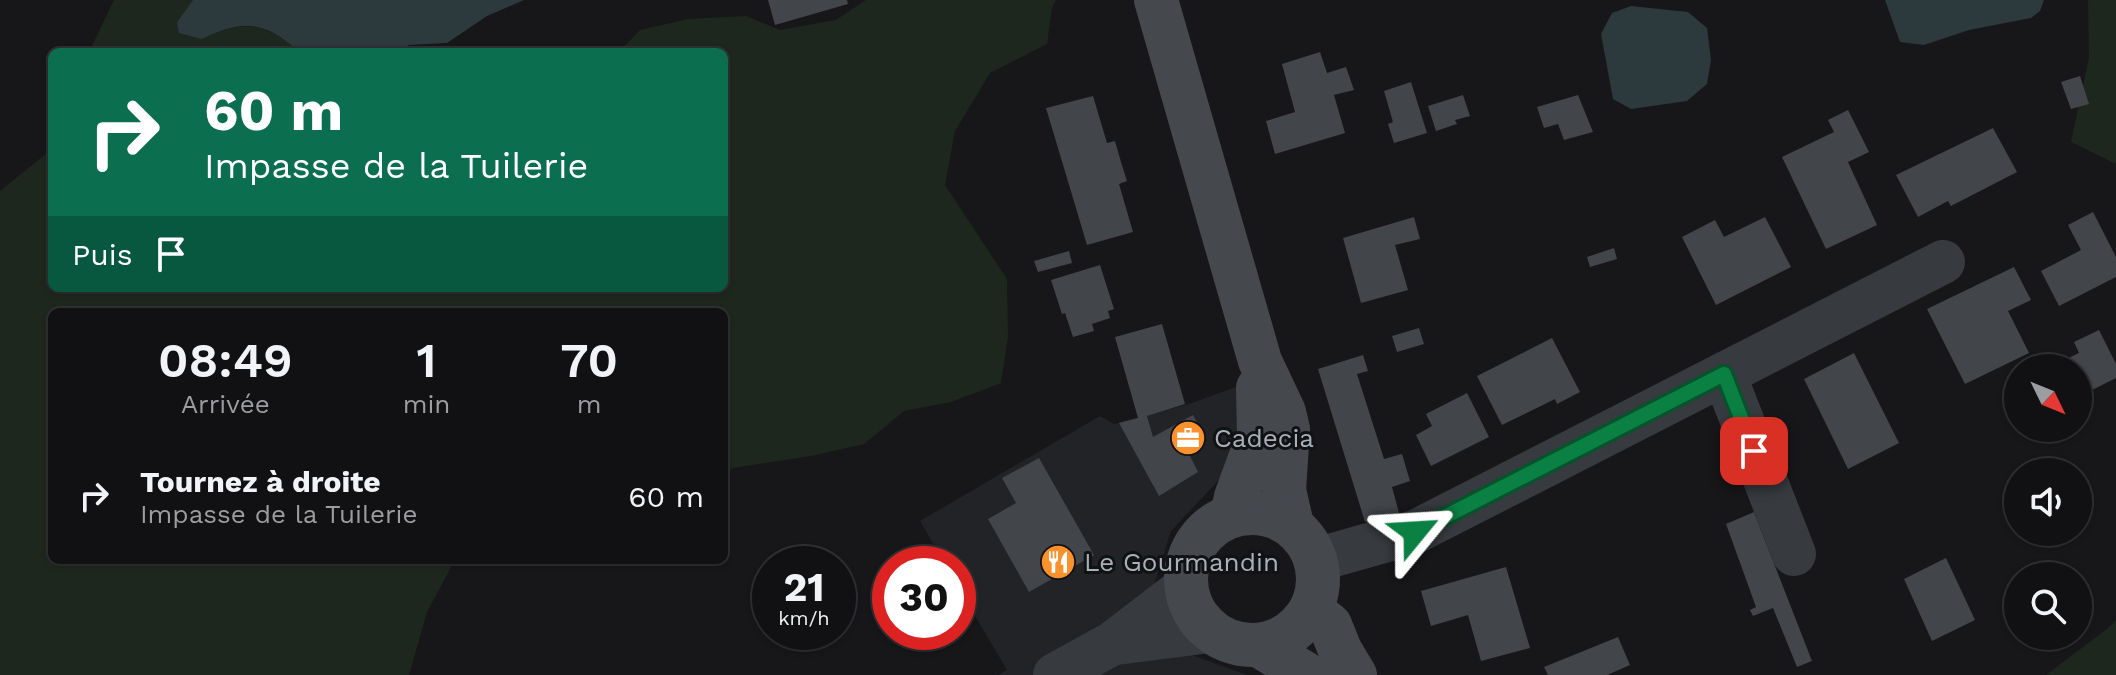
<!DOCTYPE html>
<html lang="fr">
<meta charset="utf-8">
<style>
:root{--surface:#111113;--page:#1a1a1c;--text:#f1f3f6;--muted:#9c9da0;--line:#303133}
body{margin:0;font-family:"Work Sans",sans-serif;background:var(--page);color:var(--text);height:100vh;display:flex;flex-direction:column;font-size:30px;white-space:nowrap}
*{box-sizing:border-box;margin:0}
p{font-size:26px;color:var(--muted)}
.icon{flex:none;width:44px;height:44px;fill:none;stroke:currentColor;stroke-width:2;stroke-linecap:round;stroke-linejoin:round}
.map{position:relative;flex:1;overflow:hidden}
.details{position:absolute;left:48px;top:308px;width:680px;height:256px;display:flex;flex-direction:column;background:var(--surface);border-radius:12px;box-shadow:0 2px 6px #0004,0 0 0 2px var(--line)}
.details>*{flex:none}
.guide{position:absolute;left:48px;top:48px;width:680px;height:244px;border-radius:12px;box-shadow:0 2px 6px #0004,0 0 0 2px var(--line);background:#0b6e4f;color:#fff;overflow:hidden}
.needle{width:52px;rotate:133deg}
.controls{position:absolute;left:2004px;top:354px;display:grid;gap:16px}
.controls a{display:grid;place-items:center;width:88px;height:88px;border-radius:50%;background:var(--surface);box-shadow:0 2px 6px #0004,0 0 0 2px var(--line);font-size:40px}
.speed{position:absolute;left:752px;top:546px;display:flex;gap:16px;font-size:40px;font-weight:700;text-align:center}
.speed>*{display:grid;place-content:center;width:104px;height:104px;border-radius:50%;background:var(--surface);box-shadow:0 2px 6px #0004,0 0 0 2px var(--line);line-height:1}
.speed small{font-size:20px;font-weight:400}
.speed .limit{border:12px solid #d22;background:#fff;color:#111}
.pin{position:absolute;display:grid;place-items:center;width:68px;height:68px;color:#fff;margin:-34px;border-radius:16px;box-shadow:0 4px 12px #0006}
.me{position:absolute;width:88px;margin:-44px;rotate:63deg;stroke-linejoin:round;filter:drop-shadow(0 0 6px #0008)}
.turn{display:flex;align-items:center;gap:28px;height:168px;padding:0 24px;font-size:36px}
.turn .icon{width:104px;height:104px;stroke-width:2.5}
.turn b{display:block;font-size:56px;line-height:68px}
.then{display:flex;align-items:center;height:76px;padding:0 24px;background:#0003;gap:16px;font-size:30px}
.eta{display:flex;justify-content:space-evenly;align-items:center;height:136px;text-align:center}
.eta b{font-size:48px;font-weight:600;line-height:56px}
ul{padding:0;list-style:none}
li{display:flex;align-items:center;gap:24px;height:104px;padding:0 24px}
li div{flex:1}
li b{display:block;font-size:30px}
li em{font-style:normal}
.map>svg:first-child{display:block}
</style>
<div class="map">
<svg width="2116" height="675" viewBox="0 0 2116 675">
<rect width="100%" height="100%" fill="#171719"/>
<!-- built -->
<polygon fill="#222326" points="1238,386 1242,439 1219,480 1171,531 1153,588 1192,655 1247,675 998,675 1007,670 958,587 958,564 945,564 920,521 1100,416 1114,424 1192,403"/>
<!-- green -->
<g fill="#1e271e">
<path d="M 114,0 L 193,0 L 177,22 L 202,39 C 242,20 264,21 299,52 L 89,52 Z"/>
<polygon points="866,0 1056,0 1052,8 1047,44 990,73 955,131 945,185 1007,279 1008,337 1001,383 951,402 904,411 864,444 811,456 733,468 724,473 724,312 52,312 52,560 455,560 427,612 409,675 0,675 0,191 52,149 52,288 724,288 724,52 619,52 640,30 688,19 746,16 780,30 836,20"/>
<polygon points="2088,0 2116,0 2116,164 2071,142 2089,57"/>
<polygon points="2116,620 2116,675 2046,675 2107,629"/>
</g>
<!-- water -->
<g fill="#2c393d">
<path d="M 193,0 L 524,0 L 487,16 L 447,43 L 409,45 L 399,52 L 299,52 C 264,20 242,20 202,39 L 179,33 L 177,22 Z"/>
<polygon points="1885,0 2044,0 2040,11 2031,18 1969,30 1924,45 1900,42"/>
<polygon points="1631,6 1688,12 1707,28 1711,60 1707,84 1687,101 1631,109 1613,99 1601,34 1612,13"/>
</g>
<!-- building -->
<g fill="#424549">
<polygon points="768,0 847,0 848,4 775,25"/>
<polygon points="1320,52 1327,73 1346,67 1354,90 1334,95 1345,133 1275,154 1266,121 1295,112 1282,64"/>
<polygon points="2080,76 2089,104 2071,109 2061,82"/>
<polygon points="1411,82 1427,133 1394,143 1388,124 1393,122 1384,91"/>
<polygon points="1463,95 1470,116 1455,120 1457,124 1436,131 1428,106"/>
<polygon points="1578,95 1593,132 1564,140 1558,124 1544,128 1537,107"/>
<polygon points="1093,96 1107,143 1115,141 1121,162 1127,181 1119,184 1133,232 1087,245 1046,108"/>
<polygon points="1848,110 1869,152 1848,162 1877,225 1826,249 1782,157 1834,132 1828,120"/>
<polygon points="1993,128 2017,172 1951,206 1948,201 1918,217 1896,175"/>
<polygon points="2093,212 2116,257 2116,277 2059,306 2041,271 2081,250 2068,225"/>
<polygon points="1414,217 1420,239 1395,245 1408,290 1361,303 1343,238"/>
<polygon points="1765,217 1791,267 1716,305 1682,237 1715,220 1724,237"/>
<polygon points="1614,248 1617,259 1590,267 1587,257"/>
<polygon points="1069,251 1072,263 1038,272 1034,261"/>
<polygon points="1100,265 1114,309 1108,311 1110,318 1092,324 1094,331 1073,337 1065,313 1062,314 1051,280"/>
<polygon points="2014,267 2031,300 2008,311 2029,353 1965,384 1927,309"/>
<polygon points="1162,324 1185,404 1147,416 1153,437 1193,415 1205,438 1186,448 1198,472 1159,496 1119,423 1138,418 1115,337"/>
<polygon points="1419,328 1424,344 1397,352 1392,336"/>
<polygon points="2099,330 2116,364 2116,378 2078,397 2078,368 2048,368 2079,353 2074,342"/>
<polygon points="1552,338 1580,392 1557,404 1555,399 1502,425 1477,376"/>
<polygon points="1854,353 1899,443 1848,469 1804,379"/>
<polygon points="1363,355 1368,371 1357,374 1384,459 1402,454 1410,481 1392,487 1399,513 1365,522 1318,369"/>
<polygon points="1467,393 1489,437 1431,466 1416,435 1432,426 1426,414"/>
<polygon points="1039,458 1094,555 1029,592 988,519 1016,503 1002,478"/>
<polygon points="1754,512 1812,661 1797,667 1773,608 1753,616 1750,610 1756,607 1726,524"/>
<polygon points="1946,558 1975,620 1932,641 1904,579"/>
<polygon points="1506,567 1530,648 1481,661 1468,615 1431,626 1421,591"/>
<polygon points="1618,637 1630,665 1607,675 1548,675 1544,667"/>
</g>
<g fill="none" stroke-linecap="round" stroke-linejoin="round">
<!-- street -->
<g stroke="#373a3e" stroke-width="44">
<polyline points="1724,374 1794,554"/>
<polyline points="1316,560 1415,532 1943,262"/>
<polyline points="1116,643 1210,631"/>
<polyline points="1055,675 1113,643 1186,587"/>
</g>
<!-- secondary -->
<g stroke="#45494e" stroke-width="44">
<polyline points="1156,0 1260,361 1284,412 1288,429 1284,490 1292,525"/>
<circle cx="1252" cy="579" r="66"/>
<polyline points="1232,515 1236,497 1259,434 1258,388"/>
<polyline points="1311,610 1330,625 1340,650 1355,675"/>
<polyline points="1258,645 1308,675"/>
</g>
</g>
<g fill="none" stroke-linecap="round" stroke-linejoin="round">
<!-- route casing -->
<g stroke="#07532c" stroke-width="20">
<polyline id="route" points="1415,532 1724,374 1754,451"/>
</g>
<!-- route -->
<use href="#route" stroke="#0b8043" stroke-width="14"/>
</g>
<!-- icons -->
<defs>
<g id="office-disc" transform="scale(1.8)"><circle r="9.5" fill="#fb912d" stroke="#111214"/><path d="M-6-3h4V-5.5h4V-3h4V5H-6ZM-1-4.5V-3h2v-1.5ZM-6 0V1H6V0Z" fill="#fff"/></g>
<g id="restaurant-disc" transform="scale(1.8)"><circle r="9.5" fill="#fb912d" stroke="#111214"/><path d="M-5-6h1v4h1v-4h1v4h1v-4h1v5L-1.5 .5V6h-2V.5L-5-1ZM5-6V6H3V1.5H1.5Q1.5-4 5-6Z" fill="#fff"/></g>
</defs>
<g fill-rule="evenodd">
<use href="#office-disc" x="1188" y="438"/>
<use href="#restaurant-disc" x="1058" y="562"/>
</g>
<g text-anchor="middle" stroke-width="6" stroke-linejoin="round" paint-order="stroke">
<!-- poi labels -->
<g font-size="26" fill="#a8b0b9" stroke="#111214" text-anchor="start">
<text x="1214" y="447">Cadecia</text>
<text x="1084" y="571">Le Gourmandin</text>
</g>
</g>
</svg>
<div class="controls">
<a><svg class="needle" viewBox="-14 -14 28 28"><path d="M0-13l5 13h-10z" fill="#e53935"/><path d="M0 13l5-13h-10z" fill="#9c9da0"/></svg></a>
<a><svg class="icon" aria-label="sound" viewBox="0 0 24 24"><path d="M4 9h4l5-4v14l-5-4H4zM17 9q2 3 0 6"/></svg></a>
<a><svg class="icon" aria-label="search" viewBox="0 0 24 24"><circle cx="10" cy="10" r="6"/><path d="M15 15l6 6"/></svg></a>
</div>
<div class="speed"><div>21<small>km/h</small></div><div class="limit">30</div></div>
<div class="pin" style="left:1754px;top:451px;background:#d93025"><svg class="icon" aria-label="arrive" viewBox="0 0 24 24"><path d="M6 21V4h12l-3 4 3 4H6"/></svg></div>
<svg class="me" style="left:1415px;top:532px" viewBox="-20 -20 40 40"><path d="M0-17L14 15 0 8-14 15z" fill="#0b8043" stroke="#fff" stroke-width="4"/></svg>
<div class="guide">
<div class="turn"><svg class="icon" aria-label="right" viewBox="0 0 24 24"><path d="M7 20v-9h11M14 6l5 5-5 5"/></svg><div><b>60 m</b>Impasse de la Tuilerie</div></div>
<div class="then">Puis<svg class="icon" aria-label="arrive" viewBox="0 0 24 24"><path d="M6 21V4h12l-3 4 3 4H6"/></svg></div>
</div>
<section class="details">
<div class="eta">
<div><b>08:49</b><p>Arrivée</p></div>
<div><b>1</b><p>min</p></div>
<div><b>70</b><p>m</p></div>
</div>
<ul>
<li><svg class="icon" aria-label="right" viewBox="0 0 24 24"><path d="M7 20v-9h11M14 6l5 5-5 5"/></svg><div><b>Tournez à droite</b><p>Impasse de la Tuilerie</p></div><em>60 m</em></li>
</ul>
</section>
</div>
